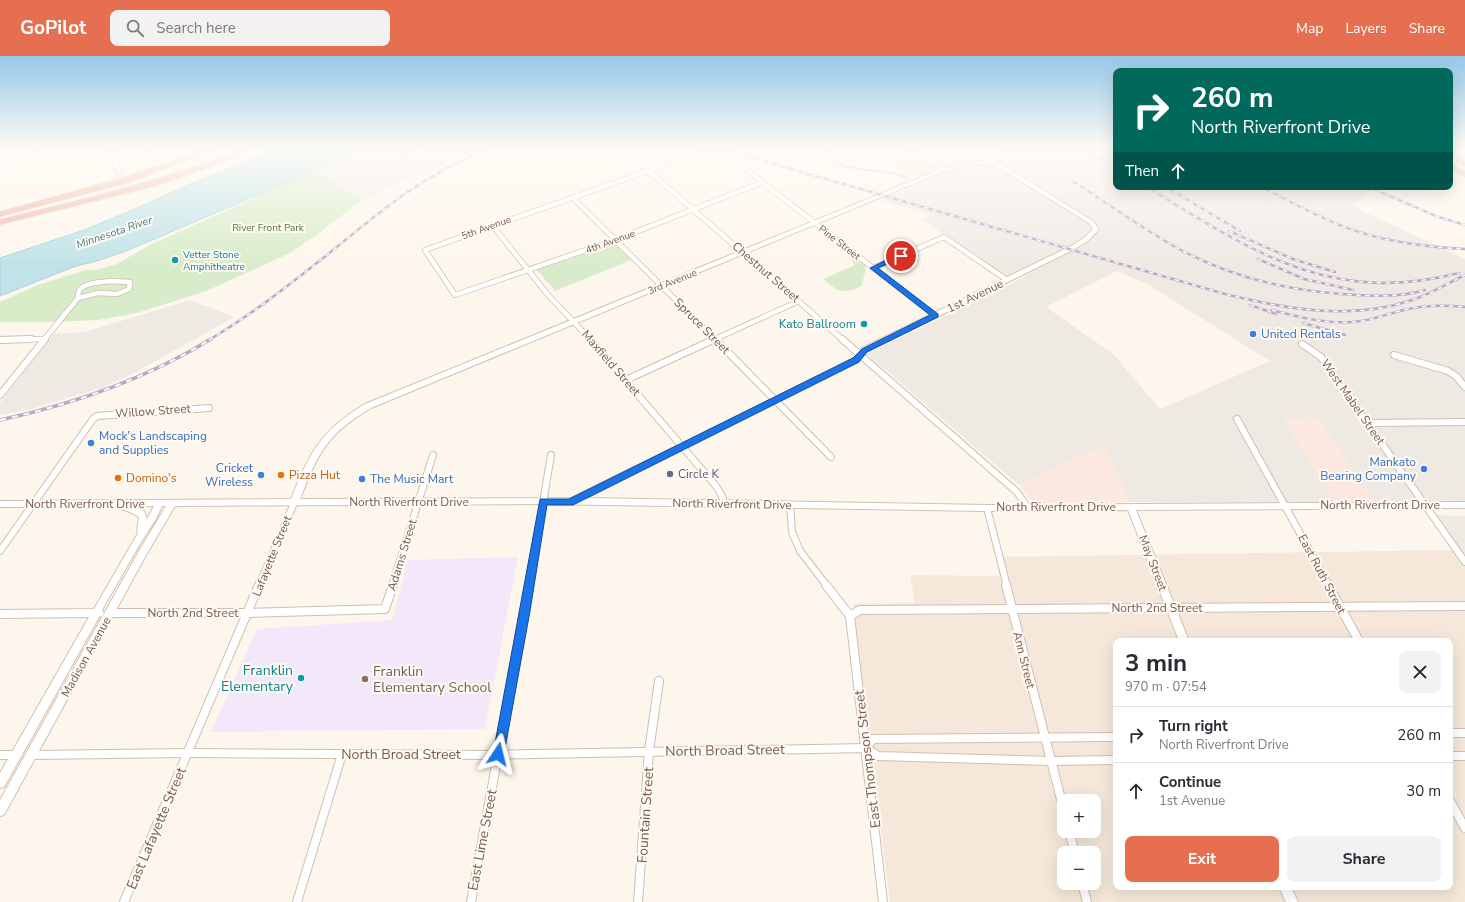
<!DOCTYPE html>
<meta charset="utf-8">
<style>
:root{--surface:#fff;--page:#f2f2f3;--text:#2b2b33;--muted:#7c7c81;--line:#e1e1e2;--accent:#e76f51}
body{margin:0;font-family:"Nunito Sans",sans-serif;background:var(--page);color:var(--text);height:100vh;display:flex;flex-direction:column;font-size:15px;white-space:nowrap}
*{box-sizing:border-box;margin:0}
p{font-size:13px;color:var(--muted)}
.icon{flex:none;width:22px;height:22px;fill:none;stroke:currentColor;stroke-width:2;stroke-linecap:round;stroke-linejoin:round}
.map{position:relative;flex:1;overflow:hidden}
.drawer{position:absolute;left:1113px;top:582px;width:340px;height:252px;display:flex;flex-direction:column;background:var(--surface);border-radius:8px;box-shadow:0 4px 16px #0002}
.drawer>*{flex:none}
.hud{position:absolute;left:1113px;top:12px;width:340px;height:122px;border-radius:8px;box-shadow:0 4px 16px #0002;background:#00695c;color:#fff;overflow:hidden}
.controls{position:absolute;left:1057px;top:738px;display:grid;gap:8px}
.controls a{display:grid;place-items:center;width:44px;height:44px;border-radius:8px;background:var(--surface);box-shadow:0 4px 16px #0002;font-size:20px}
.pin{position:absolute;display:grid;place-items:center;width:34px;height:34px;color:#fff;margin:-17px;border:2px solid #fff;border-radius:50%;box-shadow:0 1px 4px #0007}
.me{position:absolute;width:44px;margin:-22px;rotate:10deg;stroke-linejoin:round;filter:drop-shadow(0 0 3px #0008)}
.turn{display:flex;align-items:center;gap:14px;height:84px;padding:0 12px;font-size:18px}
.turn .icon{width:52px;height:52px;stroke-width:2.5}
.turn b{display:block;font-size:28px;line-height:34px}
.then{display:flex;align-items:center;height:38px;padding:0 12px;background:#0003;gap:8px;font-size:15px}
.round{display:grid;place-items:center;flex:none;width:42px;height:42px;border-radius:8px;background:var(--page)}
.headline{display:flex;align-items:center;justify-content:space-between;height:68px;padding:0 12px}
h1{font-size:24px;font-weight:700;line-height:30px}
.button{display:flex;gap:8px;margin-top:auto;padding:8px 12px}
.button a{flex:1;height:46px;border-radius:8px;background:var(--accent);color:#fff;font-size:16px;font-weight:700;line-height:46px;text-align:center}
.button a+a{background:var(--page);color:var(--text)}
ul{padding:0;list-style:none}
li{display:flex;align-items:center;gap:12px;height:56px;padding:0 12px;border-top:1px solid var(--line)}
li div{flex:1}
li b{display:block;font-size:15px}
li em{font-style:normal}
header{display:flex;align-items:center;gap:24px;box-sizing:border-box;height:56px;padding:0 20px;background:var(--accent);color:#fff}
header strong{font-size:19px}
nav{display:flex;gap:22px;margin-inline-start:auto;font-size:14px}
.search{width:280px;height:36px;background:var(--page);display:flex;align-items:center;gap:10px;box-sizing:border-box;padding:0 14px;border-radius:8px;color:var(--muted);font-size:15px}
.map>svg:first-child{display:block}
</style>
<header>
<strong>GoPilot</strong>
<div class="search"><svg class="icon" aria-label="search" viewBox="0 0 24 24"><circle cx="10" cy="10" r="6"/><path d="M15 15l6 6"/></svg>Search here</div>
<nav><a>Map</a><a>Layers</a><a>Share</a></nav>
</header>
<div class="map">
<svg width="1465" height="846" viewBox="0 0 1465 846">
<rect width="100%" height="100%" fill="#fdf6ec"/>
<!-- residential -->
<g fill="#f5e8da" fill-rule="evenodd">
<polygon points="873,94 1020,94 994,108 948,117 926,126"/>
<path d="M 1460,494 L 1465,501 L 1465,846 L 890,846 L 853,548 L 915,547 L 910,519 L 999,520 L 996,501 ZM 1116,585 L 1450,585 L 1450,831 L 1116,831 ZM 1064,745 L 1094,745 L 1094,775 L 1064,775 ZM 1064,797 L 1094,797 L 1094,827 L 1064,827 Z"/>
</g>
<!-- commercial -->
<g fill="#fde8e0">
<polygon points="1318,362 1374,447 1336,447 1283,363"/>
<polygon points="1105,389 1129,446 1034,448 1019,429"/>
</g>
<!-- industrial -->
<g fill="#efe9e4" fill-rule="evenodd">
<polygon points="340,94 475,94 362,144 314,115"/>
<path d="M 1020,94 L 1116,94 L 1116,131 L 1377,131 L 1350,149 L 1465,203 L 1465,445 L 1374,447 L 1318,362 L 1283,363 L 1336,447 L 1129,446 L 1105,389 L 1019,429 L 867,298 L 1011,228 L 1063,199 L 1055,197 L 1007,221 L 921,163 L 930,159 L 880,144 L 948,117 L 994,108 ZM 1117,215 L 1147,228 L 1270,305 L 1160,353 L 1113,298 L 1046,251 Z"/>
<polygon points="190,244 234,261 136,316 104,331 31,353 0,359 0,347 54,278 85,276"/>
<polygon points="1437,459 1465,460 1465,501 1460,494"/>
</g>
<!-- education -->
<polygon fill="#f3e8fa" points="518,501 485,673 211,676 257,573 392,564 408,504"/>
<!-- green -->
<g fill="#d8ecc9">
<polygon points="314,115 362,144 315,180 288,198 206,235 137,257 98,264 50,266 0,266 0,246 38,229 86,214 96,214 117,208 148,190 172,179"/>
<polygon points="614,186 631,204 555,235 535,212"/>
<path d="M 855,202 L 866,210 L 864,212 L 866,214 L 861,230 C 844,240 836,234 823,223 L 855,209 L 852,205 Z"/>
</g>
<!-- water -->
<polygon fill="#bfe3e8" stroke="#a5d3da" points="273,94 358,94 291,125 126,195 97,205 76,210 0,240 0,202 84,174 135,153 195,126"/>
<g fill="none" stroke-linecap="round" stroke-linejoin="round">
<!-- stream -->
<path stroke="#a5d3da" stroke-width="1.5" d="M 826,94 C 835,115 862,113 881,115 C 891,117 900,119 909,122"/>
<!-- street-far2 casing -->
<g stroke="#d1beb0" stroke-width="6">
<g id="street-far2">
<polyline points="122,94 125,101 129,103 164,94"/>
<polyline points="721,94 935,260"/>
<polyline points="912,94 944,114"/>
<polyline points="626,95 843,284"/>
<polyline points="409,101 423,94"/>
<polyline points="730,103 711,98 696,98 425,194 455,239 615,184 763,126"/>
<polyline points="0,107 52,94"/>
<polyline points="572,141 716,284"/>
<polyline points="492,169 549,240 591,284"/>
<polyline points="873,212 944,181 1007,224"/>
<path d="M 111,225 L 130,226 L 129,233 L 117,238 L 98,237 L 78,242 C 78,240 78,237 79,235 C 83,226 103,226 111,225 Z"/>
<polyline points="0,284 44,283"/>
<polyline points="44,284 78,242"/>
<polyline points="713,284 799,245"/>
</g>
</g>
<!-- street-far1 casing -->
<g stroke="#d1beb0" stroke-width="8">
<g id="street-far1">
<polyline points="590,283 716,430 722,440 724,448"/>
<polyline points="715,283 831,401"/>
<polyline points="842,283 1017,436 1028,452"/>
<polyline points="0,284 31,283"/>
<polyline points="1302,288 1321,301 1465,506"/>
<polyline points="1394,299 1448,315 1456,320 1465,331"/>
<polyline points="626,324 715,283"/>
<polyline points="0,339 45,283"/>
<polyline points="1237,363 1329,530"/>
<polyline points="1367,367 1465,366"/>
<polyline points="790,449 792,476 800,495 827,530"/>
<polyline points="987,452 1007,530"/>
<polyline points="0,495 93,363 97,360 209,352"/>
<polyline points="259,530 294,447"/>
<polyline points="392,530 433,399"/>
<polyline points="529,530 551,399"/>
</g>
</g>
<!-- street casing -->
<g stroke="#d1beb0" stroke-width="10">
<g id="street">
<polyline points="826,529 850,560"/>
<polyline points="1006,529 1064,755"/>
<polyline points="1328,529 1359,585"/>
<polyline points="110,557 248,557 385,553 393,529"/>
<polyline points="850,560 860,554 1465,550"/>
<polyline points="850,560 883,846"/>
<polyline points="1450,677 1465,677"/>
<polyline points="866,692 873,683 1116,681"/>
<polyline points="0,699 16,699"/>
<polyline points="31,699 187,697 484,699 866,692 878,700 1051,705 1116,704"/>
<polyline points="1450,700 1465,700"/>
<polyline points="1450,745 1465,772"/>
<polyline points="1069,775 1075,797"/>
<polyline points="1082,827 1087,846"/>
<polyline points="124,846 259,529"/>
<polyline points="297,846 342,698"/>
<polyline points="471,846 529,529"/>
<polyline points="638,846 649,695 659,625"/>
</g>
</g>
<!-- secondary casing -->
<g stroke="#d6c0b0" stroke-width="2">
<g id="secondary">
<polygon points="107,94 113,94 123,118 122,119 117,118"/>
<path d="M 1013,94 L 1020,94 L 1009,101 L 996,105 L 1093,165 L 1099,173 L 1089,184 L 1073,194 L 866,296 L 858,306 L 586,442 L 987,449 L 1465,446 L 1465,452 L 1136,454 L 1189,585 L 1179,585 L 1128,454 L 987,455 L 543,448 L 175,450 L 145,501 L 4,759 L 0,760 L 0,744 L 139,495 L 166,450 L 162,450 L 156,463 L 141,486 L 102,554 L 104,557 L 102,560 L 99,561 L 4,731 L 0,732 L 0,717 L 89,561 L 0,562 L 0,554 L 94,553 L 138,477 C 136,473 139,466 139,461 L 132,457 L 122,453 L 121,451 L 0,451 L 0,445 L 291,443 C 310,396 320,375 365,348 L 936,115 L 995,102 ZM 991,107 L 1089,167 L 1093,173 L 1084,182 L 1073,189 L 862,292 L 854,302 L 571,442 L 300,443 C 318,397 327,378 371,352 L 940,117 L 958,112 ZM 154,450 L 147,463 L 144,455 L 134,451 Z"/>
<polygon points="1279,831 1291,831 1298,846 1286,846"/>
</g>
</g>
<!-- highway casing -->
<g stroke="#dad1cd" stroke-width="2">
<g id="highway">
<polygon points="203,94 214,94 126,127 0,160 0,156 120,123"/>
<path d="M 239,94 L 249,94 L 218,108 L 158,129 L 0,168 L 0,164 C 81,144 162,126 239,94 Z"/>
<polygon points="1450,96 1465,105 1465,110 1450,101"/>
<polygon points="1450,107 1465,116 1465,121 1450,112"/>
</g>
</g>
<!-- street-far2 -->
<use href="#street-far2" stroke="#fff" stroke-width="4.5"/>
<!-- street-far1 -->
<use href="#street-far1" stroke="#fff" stroke-width="6"/>
<!-- street -->
<use href="#street" stroke="#fff" stroke-width="8"/>
<!-- secondary -->
<use href="#secondary" fill="#fff" fill-rule="evenodd"/>
<!-- highway -->
<use href="#highway" fill="#f7b7a3" fill-rule="evenodd"/>
<!-- rail-far1 casing -->
<g stroke="#b9a8c9" stroke-width="2.5">
<g id="rail-far1">
<path d="M 725,94 L 1225,238 C 1286,253 1351,265 1412,244 C 1431,238 1448,227 1465,219"/>
<polyline points="1086,94 1116,112"/>
<polyline points="1103,94 1116,101"/>
<path d="M 1069,123 C 1106,146 1141,172 1179,193 C 1229,220 1285,234 1341,238 C 1369,240 1398,242 1425,234"/>
<path d="M 1147,131 C 1252,195 1330,250 1459,217"/>
<polyline points="1166,131 1240,175"/>
<path d="M 1261,131 C 1290,145 1317,161 1347,172 C 1385,186 1424,191 1465,193"/>
<polyline points="1369,131 1436,160 1465,169"/>
<polyline points="1229,175 1293,203 1335,216"/>
<polyline points="1258,203 1304,223 1353,234"/>
<polyline points="1250,249 1276,258"/>
<path d="M 1272,254 C 1298,261 1326,268 1353,266 C 1371,265 1387,258 1404,254 C 1424,249 1445,249 1465,251"/>
<polyline points="1303,267 1345,279"/>
<path d="M 209,284 C 251,259 289,229 327,199 C 377,158 425,117 486,94"/>
</g>
</g>
<!-- rail casing -->
<g stroke="#b9a8c9" stroke-width="3.5">
<path id="rail" d="M 0,364 C 74,348 146,323 211,283"/>
</g>
<!-- rail-far1 -->
<use href="#rail-far1" stroke="#fffaf3" stroke-width="1.5" stroke-dasharray="4.5" stroke-linecap="butt"/>
<!-- rail -->
<use href="#rail" stroke="#fffaf3" stroke-width="2" stroke-dasharray="6" stroke-linecap="butt"/>
</g>
<!-- sky -->
<linearGradient id="sky" x2="0" y2="1"><stop stop-color="#97c7e8"/><stop offset="0.44" stop-color="#fefbf6"/><stop offset="1" stop-color="#fefbf6" stop-opacity="0"/></linearGradient>
<rect width="1465" height="212" fill="url(#sky)"/>
<!-- route -->
<polygon fill="#1a73e8" stroke="#114b97" points="901,197 905,200 904,201 878,212 938,258 938,261 867,296 859,306 573,449 547,449 530,555 504,698 503,703 498,704 494,703 493,698 540,443 569,443 853,302 862,293 930,259 870,212"/>
<!-- markers -->
<g fill="#0f9aa8" stroke="#fffaf3" stroke-width="1.5">
<circle cx="175" cy="204" r="4"/>
<circle cx="864" cy="268" r="4"/>
<circle cx="301" cy="622" r="4"/>
</g>
<g fill="#3f7fe0" stroke="#fffaf3" stroke-width="1.5">
<circle cx="1253" cy="278" r="4"/>
<circle cx="91" cy="387" r="4"/>
<circle cx="1424" cy="413" r="4"/>
<circle cx="261" cy="419" r="4"/>
<circle cx="362" cy="423" r="4"/>
</g>
<circle fill="#5c6f8a" stroke="#fffaf3" stroke-width="1.5" cx="670" cy="418" r="4"/>
<g fill="#e8710a" stroke="#fffaf3" stroke-width="1.5">
<circle cx="281" cy="419" r="4"/>
<circle cx="118" cy="422" r="4"/>
</g>
<circle fill="#8d6e63" stroke="#fffaf3" stroke-width="1.5" cx="365" cy="623" r="4"/>
<g text-anchor="middle" stroke-width="4" stroke-linejoin="round" paint-order="stroke">
<!-- far-park labels -->
<g font-size="10" fill="#537a41" stroke="#fffaf3">
<text x="268" y="175">River Front Park</text>
</g>
<!-- far-street labels -->
<g font-size="10" fill="#7a5c4d" stroke="#fffaf3">
<text transform="translate(486 171) rotate(-20)" y="4">5th Avenue</text>
<text transform="translate(610 185) rotate(-20)" y="4">4th Avenue</text>
<text transform="translate(840 186) rotate(38)" y="4">Pine Street</text>
<text transform="translate(672 225) rotate(-22)" y="4">3rd Avenue</text>
</g>
<!-- far-culture labels -->
<g font-size="10" fill="#0d838f" stroke="#fffaf3" text-anchor="start">
<text x="183" y="202">Vetter Stone<tspan x="183" dy="12">Amphitheatre</tspan></text>
</g>
<!-- far-water labels -->
<g font-size="11" font-style="italic" fill="#437c86" stroke="#fffaf3">
<text transform="translate(114 176) rotate(-19)" y="4">Minnesota River</text>
</g>
<!-- street labels -->
<g font-size="12" fill="#7a5c4d" stroke="#fffaf3">
<text transform="translate(766 216) rotate(41)" y="4">Chestnut Street</text>
<text transform="translate(975 240) rotate(-26)" y="4">1st Avenue</text>
<text transform="translate(702 270) rotate(45)" y="4">Spruce Street</text>
<text transform="translate(611 307) rotate(49)" y="4">Maxfield Street</text>
<text transform="translate(1353 346) rotate(55)" y="4">West Mabel Street</text>
<text transform="translate(153 355) rotate(-4)" y="4">Willow Street</text>
<text x="409" y="450">North Riverfront Drive</text>
<text x="85" y="452">North Riverfront Drive</text>
<text transform="translate(732 448) rotate(1)" y="4">North Riverfront Drive</text>
<text x="1380" y="453">North Riverfront Drive</text>
<text x="1056" y="455">North Riverfront Drive</text>
<text transform="translate(402 499) rotate(-73)" y="4">Adams Street</text>
<text transform="translate(272 500) rotate(-68)" y="4">Lafayette Street</text>
<text transform="translate(1153 507) rotate(69)" y="4">May Street</text>
<text transform="translate(1322 518) rotate(62)" y="4">East Ruth Street</text>
<text x="1157" y="556">North 2nd Street</text>
<text x="193" y="561">North 2nd Street</text>
<text transform="translate(86 601) rotate(-61)" y="4">Madison Avenue</text>
<text transform="translate(1024 604) rotate(76)" y="4">Ann Street</text>
</g>
<!-- culture labels -->
<g font-size="12" fill="#0d838f" stroke="#fffaf3" text-anchor="end">
<text x="856" y="272">Kato Ballroom</text>
</g>
<!-- shop labels -->
<g font-size="12" fill="#366cbe" stroke="#fffaf3" text-anchor="start">
<text x="1261" y="282">United Rentals</text>
<text x="99" y="384">Mock's Landscaping<tspan x="99" dy="14">and Supplies</tspan></text>
<text x="1416" y="410" text-anchor="end">Mankato<tspan x="1416" dy="14">Bearing Company</tspan></text>
<text x="253" y="416" text-anchor="end">Cricket<tspan x="253" dy="14">Wireless</tspan></text>
<text x="370" y="427">The Music Mart</text>
</g>
<!-- service labels -->
<g font-size="12" fill="#4e5e75" stroke="#fffaf3" text-anchor="start">
<text x="678" y="422">Circle K</text>
</g>
<!-- food labels -->
<g font-size="12" fill="#c56008" stroke="#fffaf3" text-anchor="start">
<text x="289" y="423">Pizza Hut</text>
<text x="126" y="426">Domino's</text>
</g>
<!-- near-culture labels -->
<g font-size="14" fill="#0d838f" stroke="#fffaf3" text-anchor="end">
<text x="293" y="619">Franklin<tspan x="293" dy="16">Elementary</tspan></text>
</g>
<!-- near-education labels -->
<g font-size="14" fill="#785e54" stroke="#fffaf3" text-anchor="start">
<text x="373" y="620">Franklin<tspan x="373" dy="16">Elementary School</tspan></text>
</g>
<!-- near-street labels -->
<g font-size="14" fill="#7a5c4d" stroke="#fffaf3">
<text transform="translate(725 694) rotate(-1)" y="5">North Broad Street</text>
<text x="401" y="703">North Broad Street</text>
<text transform="translate(867 703) rotate(-97)" y="5">East Thompson Street</text>
<text transform="translate(645 759) rotate(-86)" y="5">Fountain Street</text>
<text transform="translate(156 772) rotate(-67)" y="5">East Lafayette Street</text>
<text transform="translate(482 784) rotate(-79)" y="5">East Lime Street</text>
</g>
</g>
</svg>
<div class="controls">
<a>+</a>
<a>−</a>
</div>
<div class="pin" style="left:901px;top:200px;background:#d93025"><svg class="icon" aria-label="arrive" viewBox="0 0 24 24"><path d="M6 21V4h12l-3 4 3 4H6"/></svg></div>
<svg class="me" style="left:498px;top:698px" viewBox="-20 -20 40 40"><path d="M0-17L14 15 0 8-14 15z" fill="#1a73e8" stroke="#fff" stroke-width="4"/></svg>
<div class="hud">
<div class="turn"><svg class="icon" aria-label="right" viewBox="0 0 24 24"><path d="M7 20v-9h11M14 6l5 5-5 5"/></svg><div><b>260 m</b>North Riverfront Drive</div></div>
<div class="then">Then<svg class="icon" aria-label="ahead" viewBox="0 0 24 24"><path d="M12 20V5M6 11l6-6 6 6"/></svg></div>
</div>
<section class="drawer">
<div class="headline"><div><h1>3 min</h1><p>970 m · 07:54</p></div><a class="round"><svg class="icon" aria-label="close" viewBox="0 0 24 24"><path d="M6 6l12 12M18 6L6 18"/></svg></a></div>
<ul>
<li><svg class="icon" aria-label="right" viewBox="0 0 24 24"><path d="M7 20v-9h11M14 6l5 5-5 5"/></svg><div><b>Turn right</b><p>North Riverfront Drive</p></div><em>260 m</em></li>
<li><svg class="icon" aria-label="ahead" viewBox="0 0 24 24"><path d="M12 20V5M6 11l6-6 6 6"/></svg><div><b>Continue</b><p>1st Avenue</p></div><em>30 m</em></li>
</ul>
<div class="button"><a>Exit</a><a>Share</a></div>
</section>
</div>
